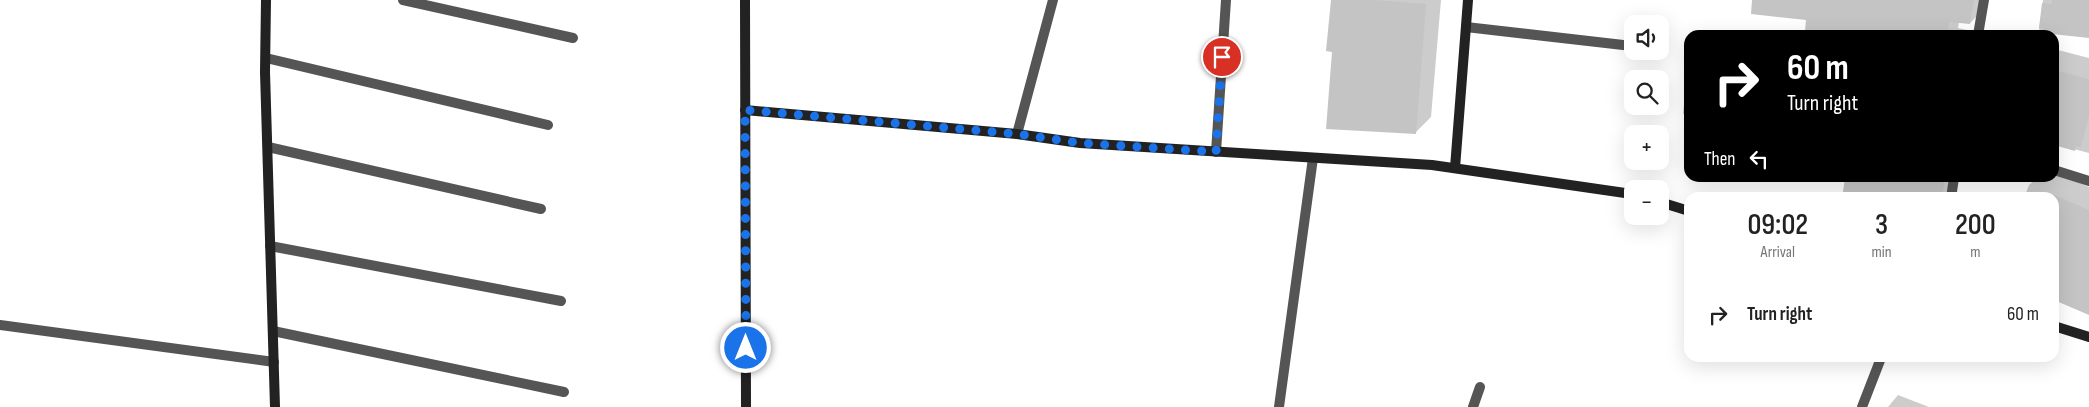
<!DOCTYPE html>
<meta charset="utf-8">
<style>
:root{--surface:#fff;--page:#f2f2f2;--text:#222;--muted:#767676}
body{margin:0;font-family:"Sofia Sans Condensed",sans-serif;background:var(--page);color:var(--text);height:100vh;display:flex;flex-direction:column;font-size:19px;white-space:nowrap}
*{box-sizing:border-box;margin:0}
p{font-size:16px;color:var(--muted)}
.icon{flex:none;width:28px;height:28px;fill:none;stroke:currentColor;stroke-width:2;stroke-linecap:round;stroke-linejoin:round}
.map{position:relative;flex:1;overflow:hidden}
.sheet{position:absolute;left:1684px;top:192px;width:375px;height:170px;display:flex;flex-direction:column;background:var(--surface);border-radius:15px;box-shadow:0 5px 20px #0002}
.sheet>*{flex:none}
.top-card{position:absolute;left:1684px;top:30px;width:375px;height:152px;border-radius:15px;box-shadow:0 5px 20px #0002;background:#000;color:#fff;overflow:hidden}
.buttons{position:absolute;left:1624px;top:15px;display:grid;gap:10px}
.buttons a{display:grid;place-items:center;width:45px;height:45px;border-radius:10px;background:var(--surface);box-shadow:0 5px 20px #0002;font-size:25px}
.pin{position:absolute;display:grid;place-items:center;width:42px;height:42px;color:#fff;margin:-21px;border:2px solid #fff;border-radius:50%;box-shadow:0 1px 5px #0007}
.me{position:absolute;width:55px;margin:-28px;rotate:0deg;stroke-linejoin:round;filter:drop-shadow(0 0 4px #0008)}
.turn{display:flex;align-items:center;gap:18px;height:105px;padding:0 20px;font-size:22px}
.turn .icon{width:65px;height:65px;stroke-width:2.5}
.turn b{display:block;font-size:35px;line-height:42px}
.then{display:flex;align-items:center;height:48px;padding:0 20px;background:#0003;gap:10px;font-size:19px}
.eta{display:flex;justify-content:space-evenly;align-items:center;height:85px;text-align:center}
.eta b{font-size:30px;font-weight:600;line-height:35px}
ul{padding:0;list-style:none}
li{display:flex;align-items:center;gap:15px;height:75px;padding:0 20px}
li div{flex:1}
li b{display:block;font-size:19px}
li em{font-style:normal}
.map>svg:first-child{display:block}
</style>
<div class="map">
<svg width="2089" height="407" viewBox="0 0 2089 407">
<rect width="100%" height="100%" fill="#fff"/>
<!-- shadow -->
<g fill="#0003">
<polygon points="1332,0 1441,0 1431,117 1415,133 1333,51"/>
<polygon points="1755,0 1985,0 1983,10 1970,23 1959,22 1958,28 1981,33 1980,35 1852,35"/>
<polygon points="2043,0 2089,0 2089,37 2039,31"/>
<polygon points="2054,49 2089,58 2089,153 2054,144"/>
<polygon points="1689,70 1689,114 1683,114 1687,72"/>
<polygon points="2054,172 2089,187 2089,313 2054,298 2054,198 2024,198 2029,185 2037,178 2054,178"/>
<polygon points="1846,178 1958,178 1955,198 1843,198"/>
<polygon points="1898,395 1929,407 1888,407"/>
</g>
<!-- building -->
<g fill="#c4c4c4">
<polygon points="1331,0 1375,0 1426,4 1416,134 1326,129 1332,52 1326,51"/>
<polygon points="1752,0 1974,0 1970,24 1949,22 1947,35 1839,35 1805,31 1806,20 1751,14"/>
<polygon points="2052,0 2089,0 2089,38 2043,33 2043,28 2039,28 2042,3 2051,4"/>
<polygon points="2054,70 2089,79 2089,116 2081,147 2076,146 2075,151 2054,145"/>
<polygon points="1845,178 1945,178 1942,198 1842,198"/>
<polygon points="2054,195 2089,210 2089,315 2054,300"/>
</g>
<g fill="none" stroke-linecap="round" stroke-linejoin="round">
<!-- lane -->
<g stroke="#555" stroke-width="10">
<polyline points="1978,35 1984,0"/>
<polyline points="2054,170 2089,181"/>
<polyline points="1951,198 1954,178"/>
<polyline points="1279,407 1313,158"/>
</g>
<!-- street -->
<g stroke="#555" stroke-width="10">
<polyline points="403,0 573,38"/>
<polyline points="1466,27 1632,46"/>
<polyline points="1660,49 1661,49"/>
<polyline points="266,58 548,125"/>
<polyline points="1017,134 1053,0"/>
<polyline points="268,147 541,209"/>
<polyline points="1216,152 1226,0"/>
<polyline points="270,246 561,301"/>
<polyline points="0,325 274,362"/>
<polyline points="273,331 564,392"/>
<polyline points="1473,407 1480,387"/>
<polyline points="1862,407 1881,358"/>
</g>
<!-- secondary -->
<g stroke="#222" stroke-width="10">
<polyline points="266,0 265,72 275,407"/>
<polyline points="745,0 746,407"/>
<polyline points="745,110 1017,134 1080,143 1432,165 1632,194"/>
<polyline points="1455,168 1468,0"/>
<polyline points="1660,202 1689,211"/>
<polyline points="2054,326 2089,337"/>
</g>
</g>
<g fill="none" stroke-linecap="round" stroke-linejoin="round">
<!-- route -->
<polyline stroke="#1a73e8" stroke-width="9" stroke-dasharray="0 16.2" points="746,348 745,110 1017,134 1080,143 1216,152 1222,57"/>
</g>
</svg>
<div class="buttons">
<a><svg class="icon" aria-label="sound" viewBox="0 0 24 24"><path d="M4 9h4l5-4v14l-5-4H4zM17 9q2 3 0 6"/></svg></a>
<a><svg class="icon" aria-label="search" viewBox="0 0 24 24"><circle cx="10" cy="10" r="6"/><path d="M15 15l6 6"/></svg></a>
<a>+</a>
<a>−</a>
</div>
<div class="pin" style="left:1222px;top:57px;background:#d93025"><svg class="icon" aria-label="arrive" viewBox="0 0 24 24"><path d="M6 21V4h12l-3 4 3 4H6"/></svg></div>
<svg class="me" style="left:746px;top:348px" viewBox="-20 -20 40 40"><circle r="17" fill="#1a73e8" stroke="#fff" stroke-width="3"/><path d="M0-11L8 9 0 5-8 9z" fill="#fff"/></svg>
<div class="top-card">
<div class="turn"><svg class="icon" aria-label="right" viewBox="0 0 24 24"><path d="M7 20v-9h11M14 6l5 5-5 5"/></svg><div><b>60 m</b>Turn right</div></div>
<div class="then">Then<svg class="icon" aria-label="left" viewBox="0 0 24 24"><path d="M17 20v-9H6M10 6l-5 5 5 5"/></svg></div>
</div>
<section class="sheet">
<div class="eta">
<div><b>09:02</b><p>Arrival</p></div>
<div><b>3</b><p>min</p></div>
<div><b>200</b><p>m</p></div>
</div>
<ul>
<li><svg class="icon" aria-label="right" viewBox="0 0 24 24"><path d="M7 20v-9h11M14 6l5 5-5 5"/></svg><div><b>Turn right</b></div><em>60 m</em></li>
</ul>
</section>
</div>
